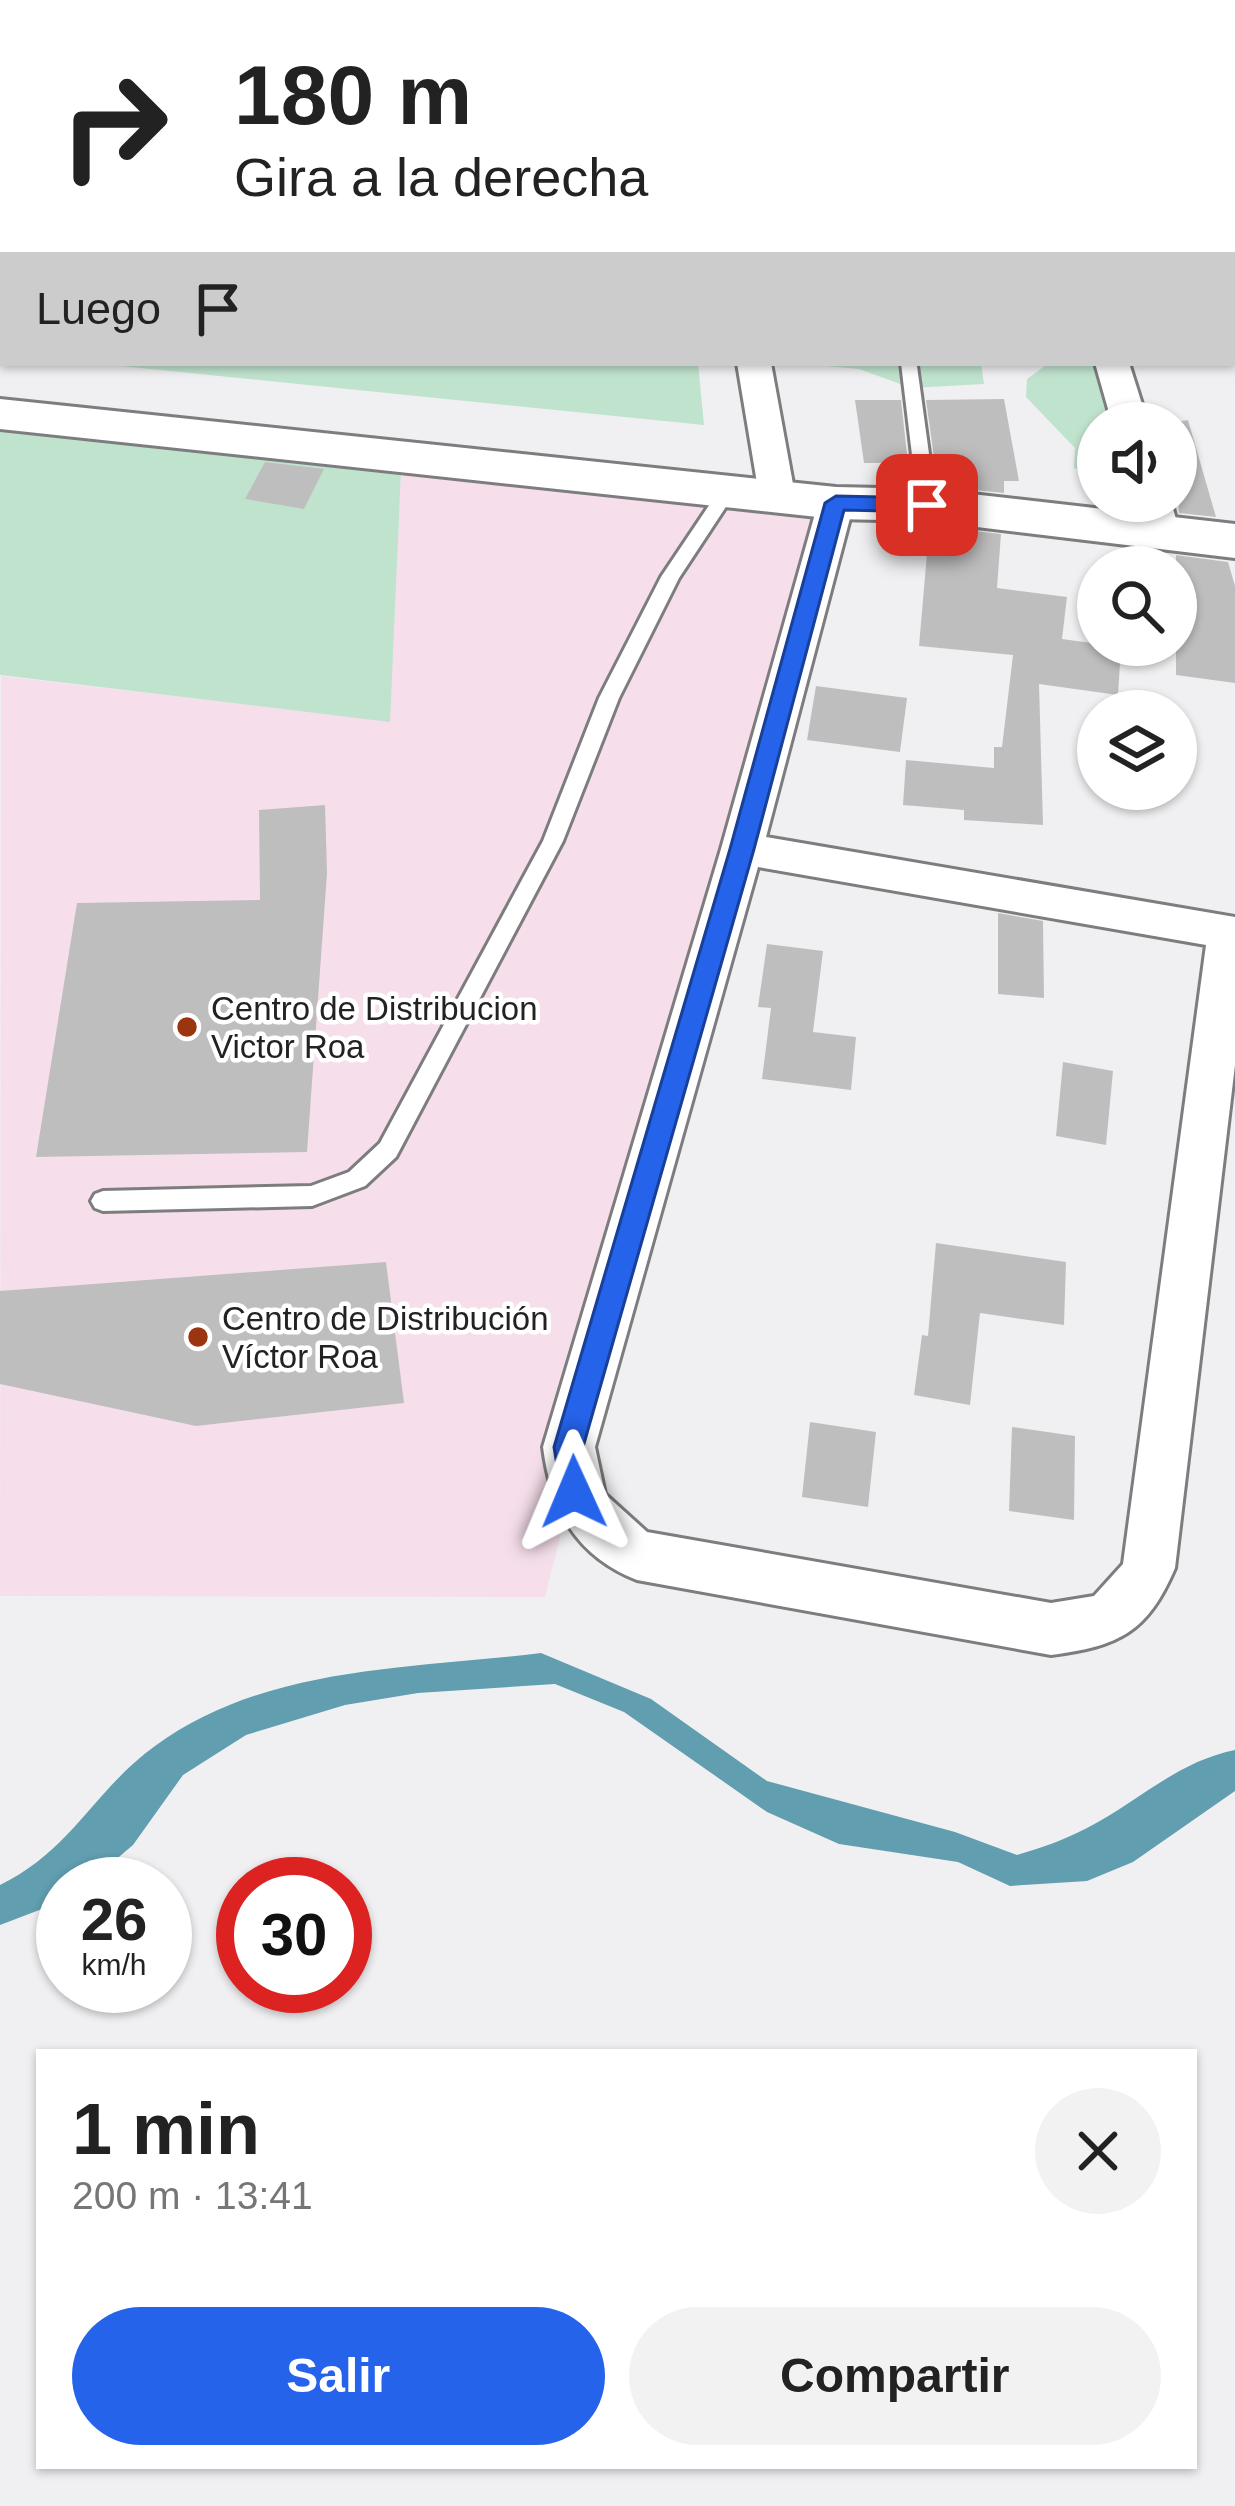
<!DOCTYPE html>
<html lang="es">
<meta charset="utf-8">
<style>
:root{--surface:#fff;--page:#f2f2f2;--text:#222;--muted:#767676;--accent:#2563eb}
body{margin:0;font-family:Arial,sans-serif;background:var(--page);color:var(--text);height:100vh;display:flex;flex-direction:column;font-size:45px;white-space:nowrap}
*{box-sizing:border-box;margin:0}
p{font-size:39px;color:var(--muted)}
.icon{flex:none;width:66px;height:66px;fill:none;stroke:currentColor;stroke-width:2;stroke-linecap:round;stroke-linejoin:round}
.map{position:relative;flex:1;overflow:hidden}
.drawer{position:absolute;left:36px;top:2049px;width:1161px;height:420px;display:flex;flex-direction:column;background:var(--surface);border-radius:0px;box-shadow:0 3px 9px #0004}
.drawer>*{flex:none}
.hud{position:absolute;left:0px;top:0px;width:1236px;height:366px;box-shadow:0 3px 9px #0004;background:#fff;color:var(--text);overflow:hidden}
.fabs{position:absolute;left:1077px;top:402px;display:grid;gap:24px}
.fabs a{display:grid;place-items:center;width:120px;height:120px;border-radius:50%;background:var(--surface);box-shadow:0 3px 9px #0004;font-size:60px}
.speed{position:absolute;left:36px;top:1857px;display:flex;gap:24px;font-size:60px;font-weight:700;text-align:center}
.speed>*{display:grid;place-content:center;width:156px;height:156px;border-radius:50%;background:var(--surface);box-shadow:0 3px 9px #0004;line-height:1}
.speed small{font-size:30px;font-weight:400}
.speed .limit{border:18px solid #d22;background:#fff;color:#111}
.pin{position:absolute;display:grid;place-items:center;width:102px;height:102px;color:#fff;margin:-51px;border-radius:24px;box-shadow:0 6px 18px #0006}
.me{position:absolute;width:132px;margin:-66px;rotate:359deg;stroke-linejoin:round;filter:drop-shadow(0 0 9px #0008)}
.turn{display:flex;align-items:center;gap:42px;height:252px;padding:0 36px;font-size:54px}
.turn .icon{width:156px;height:156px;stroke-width:2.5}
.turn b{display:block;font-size:84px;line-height:102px}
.then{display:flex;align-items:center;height:114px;padding:0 36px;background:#0003;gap:24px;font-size:45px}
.round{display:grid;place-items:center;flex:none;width:126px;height:126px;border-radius:63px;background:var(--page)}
.head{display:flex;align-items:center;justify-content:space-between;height:204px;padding:0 36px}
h1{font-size:72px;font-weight:800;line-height:90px}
.cta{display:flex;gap:24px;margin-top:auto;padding:24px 36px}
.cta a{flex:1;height:138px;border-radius:72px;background:var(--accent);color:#fff;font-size:48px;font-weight:800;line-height:138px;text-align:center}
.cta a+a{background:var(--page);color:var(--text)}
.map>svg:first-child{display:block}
</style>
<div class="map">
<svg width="1235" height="2506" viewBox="0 0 1235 2506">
<rect width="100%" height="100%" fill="#f0f0f2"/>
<!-- industrial -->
<polygon fill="#f6dfeb" points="401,471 822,501 545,1597 0,1596 1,676 389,721"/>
<!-- green -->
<g fill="#c0e3ce">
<polygon points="91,363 698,363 704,425"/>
<polygon points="795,363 981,363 984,384 911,388 859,369"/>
<polygon points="1049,363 1118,363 1142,403 1142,423 1098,423 1098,475 1074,468 1075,448 1026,397 1027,379"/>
<polygon points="0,424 401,471 390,722 0,675"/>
</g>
<!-- water -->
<path fill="#609eb0" d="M 541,1653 L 651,1699 L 767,1781 L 955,1832 L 1017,1855 C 1041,1848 1064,1840 1087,1828 C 1138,1802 1176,1762 1235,1750 L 1235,1791 L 1133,1862 L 1087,1881 L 1010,1886 L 958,1862 L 839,1844 L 767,1812 L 624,1712 L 555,1684 L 418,1693 L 345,1705 L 246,1735 L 183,1775 L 133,1845 L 87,1884 L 63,1884 L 63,1901 L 0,1925 L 0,1885 C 72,1850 95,1789 155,1746 C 265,1665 412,1669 541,1653 Z"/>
<!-- building -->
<g fill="#bfbebf">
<polygon points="1004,399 1019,481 1004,481 1004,493 938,486 926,400"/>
<polygon points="855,400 901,400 908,463 864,463"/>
<polygon points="1188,420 1216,517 1179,513 1176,422"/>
<polygon points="265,462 324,469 304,509 245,499"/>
<polygon points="922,525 1001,534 997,588 1067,597 1062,639 1121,647 1118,695 1039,684 1043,825 964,820 964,810 903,805 906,760 994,768 994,747 1002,747 1013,655 919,646 928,542 920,541"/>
<polygon points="1176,555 1228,562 1235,586 1235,683 1176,675"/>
<polygon points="816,686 907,698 900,752 807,740"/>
<polygon points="325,805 327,873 307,1152 36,1157 77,903 260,900 259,810"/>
<polygon points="998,913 1043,921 1044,998 998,994"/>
<polygon points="767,944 823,951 813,1032 856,1037 851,1090 762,1079 771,1008 758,1007"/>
<polygon points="1063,1062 1113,1071 1106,1145 1056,1136"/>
<polygon points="936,1243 1066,1262 1064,1325 980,1313 970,1405 914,1395 922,1335 928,1336"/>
<polygon points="386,1262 404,1403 196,1426 0,1384 0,1291"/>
<polygon points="810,1422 876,1432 868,1507 802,1497"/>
<polygon points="1012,1427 1075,1436 1074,1520 1009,1511"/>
</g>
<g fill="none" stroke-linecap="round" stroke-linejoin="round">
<!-- service casing -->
<g stroke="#7d7d7f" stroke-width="6">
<g id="service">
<polygon points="901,363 917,366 936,505 927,511 918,505"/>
<polygon points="728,484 737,490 679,578 619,698 563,841 396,1157 365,1186 312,1206 103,1211 95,1208 91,1201 95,1194 103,1191 311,1186 349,1172 380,1143 543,841 599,698 661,577 722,486"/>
</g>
</g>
<!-- minor casing -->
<g stroke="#7d7d7f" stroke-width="6">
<g id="minor">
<polygon points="677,0 705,0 706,3 678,3"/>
<polygon points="994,0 1022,0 1023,3 995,3"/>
<rect x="0" y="22" width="3" height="18"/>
<polygon points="737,363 771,363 795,495 790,503 764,503 759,495"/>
<polygon points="1095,363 1129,363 1148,423 1112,423"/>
<path d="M 836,491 L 849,495 L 854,503 L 766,837 L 1235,917 L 1235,1065 L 1175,1568 C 1147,1633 1119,1646 1051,1655 L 637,1580 C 576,1556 551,1510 543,1447 L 721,849 L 818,503 L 823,495 ZM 758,867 L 1206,945 L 1123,1564 L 1094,1596 L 1051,1603 L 647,1532 L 605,1494 L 595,1447 Z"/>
<polygon points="1135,501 1171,501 1180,534 1175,543 1149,543"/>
</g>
</g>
<!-- primary casing -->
<g stroke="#7d7d7f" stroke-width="6">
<polygon id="primary" points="0,399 836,487 927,489 1235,524 1235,558 927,521 836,519 0,429"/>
</g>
<!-- service -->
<use href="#service" fill="#fff" fill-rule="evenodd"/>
<!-- minor -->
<use href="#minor" fill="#fff" fill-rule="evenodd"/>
<!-- primary -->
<use href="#primary" fill="#fff" fill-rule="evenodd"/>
</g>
<!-- route -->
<polygon fill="#2563eb" stroke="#184099" stroke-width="3" points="836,496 927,498 937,505 927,512 844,510 754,849 583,1447 588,1492 584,1502 574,1506 563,1502 554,1447 730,849 825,503"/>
<!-- markers -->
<g fill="#9b3510" stroke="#fff" stroke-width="4.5">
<circle cx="187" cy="1027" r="12"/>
<circle cx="198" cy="1337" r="12"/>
</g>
<g text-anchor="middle" stroke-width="9" stroke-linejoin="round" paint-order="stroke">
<!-- poi labels -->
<g font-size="33" fill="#222223" stroke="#fff" text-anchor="start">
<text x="211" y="1020">Centro de Distribucion<tspan x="211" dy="38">Victor Roa</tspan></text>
<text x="222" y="1330">Centro de Distribución<tspan x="222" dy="38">Víctor Roa</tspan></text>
</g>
</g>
</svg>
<div class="fabs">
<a><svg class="icon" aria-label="sound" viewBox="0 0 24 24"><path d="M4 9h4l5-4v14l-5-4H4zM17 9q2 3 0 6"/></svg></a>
<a><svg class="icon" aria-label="search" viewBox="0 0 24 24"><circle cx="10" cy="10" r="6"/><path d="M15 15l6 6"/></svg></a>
<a><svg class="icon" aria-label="layers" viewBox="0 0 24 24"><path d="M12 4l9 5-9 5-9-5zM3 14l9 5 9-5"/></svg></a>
</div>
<div class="speed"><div>26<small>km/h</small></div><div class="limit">30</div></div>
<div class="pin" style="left:927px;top:505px;background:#d93025"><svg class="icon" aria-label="arrive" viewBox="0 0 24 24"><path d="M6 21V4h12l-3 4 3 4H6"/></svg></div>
<svg class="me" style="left:574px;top:1492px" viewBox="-20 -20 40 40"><path d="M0-17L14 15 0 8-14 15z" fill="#2563eb" stroke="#fff" stroke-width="4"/></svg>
<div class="hud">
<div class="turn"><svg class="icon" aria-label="right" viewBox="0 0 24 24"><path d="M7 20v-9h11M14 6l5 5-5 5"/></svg><div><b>180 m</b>Gira a la derecha</div></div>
<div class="then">Luego<svg class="icon" aria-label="arrive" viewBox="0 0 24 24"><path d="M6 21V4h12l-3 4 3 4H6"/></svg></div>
</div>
<section class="drawer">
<div class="head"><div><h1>1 min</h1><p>200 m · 13:41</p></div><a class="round"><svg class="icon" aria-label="close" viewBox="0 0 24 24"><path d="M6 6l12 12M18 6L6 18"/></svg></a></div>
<div class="cta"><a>Salir</a><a>Compartir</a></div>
</section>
</div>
